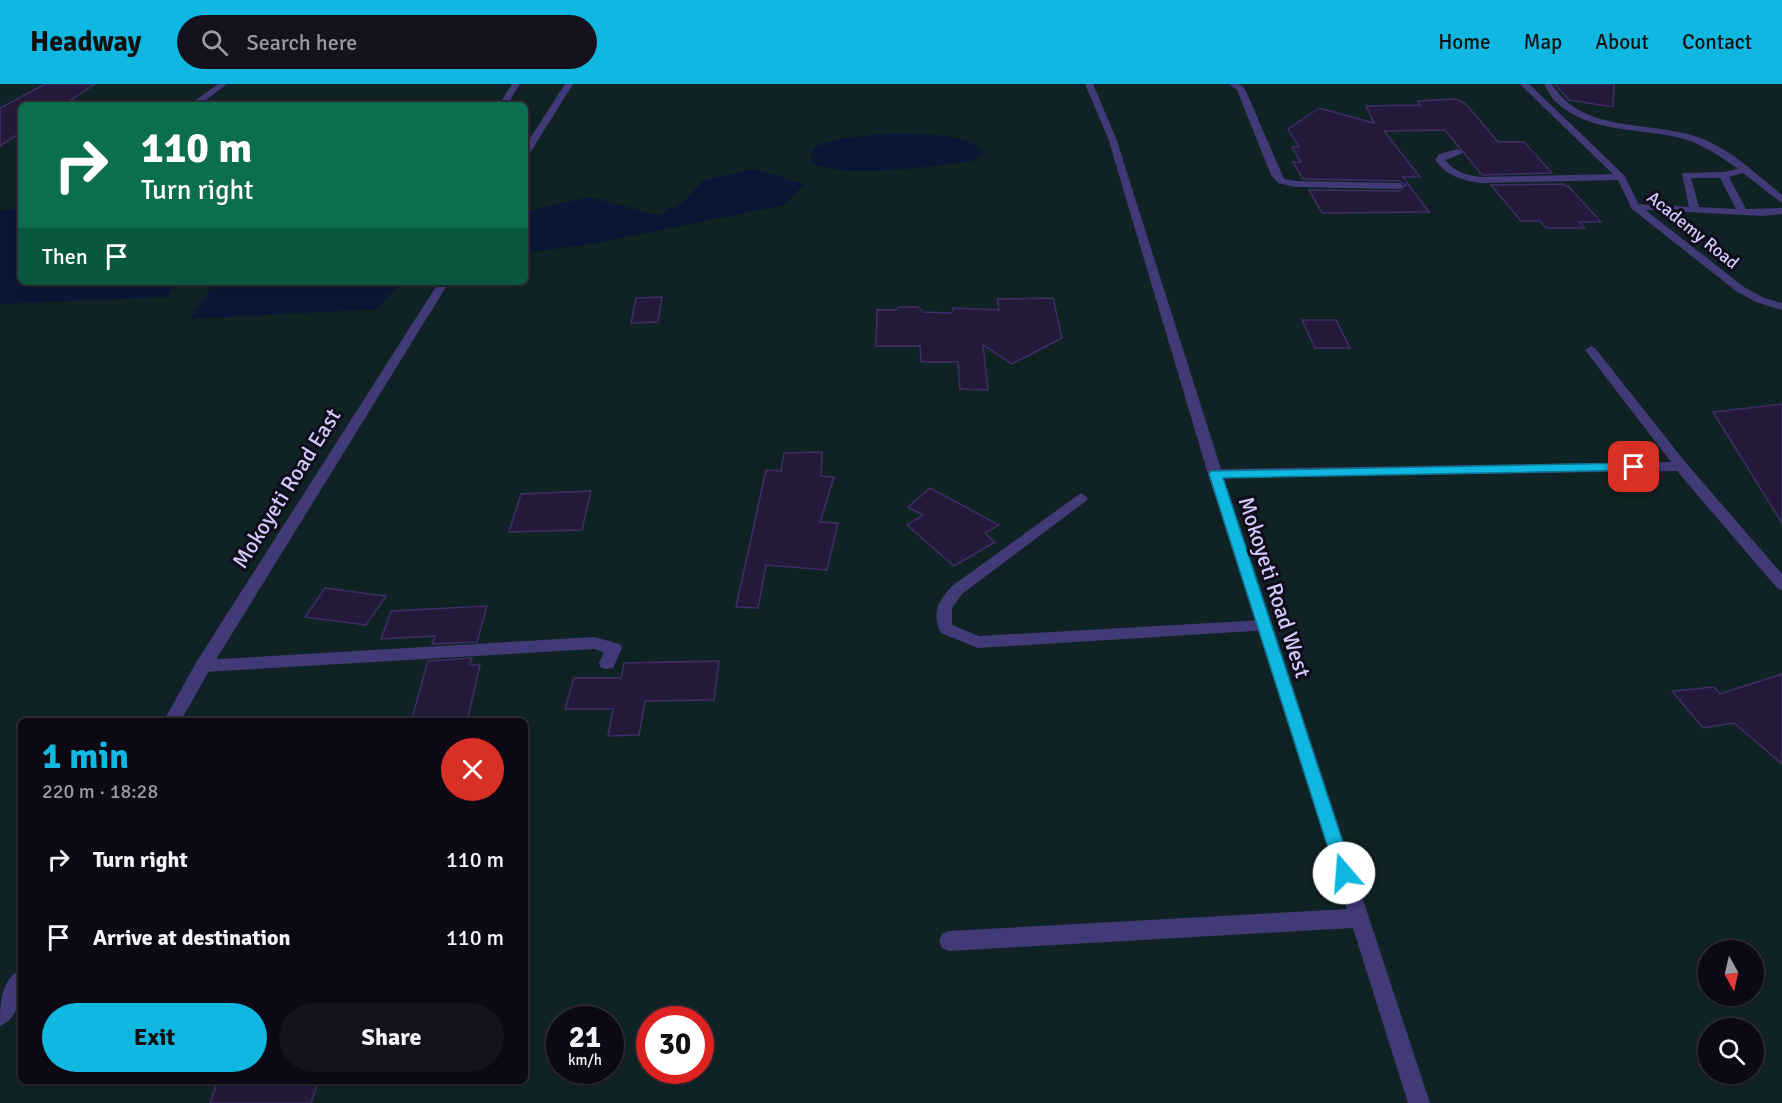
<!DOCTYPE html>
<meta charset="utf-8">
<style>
:root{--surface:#0c0914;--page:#15121d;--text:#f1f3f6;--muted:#9a9aa0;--line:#2c2a34;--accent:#10b8e1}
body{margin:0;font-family:Signika,sans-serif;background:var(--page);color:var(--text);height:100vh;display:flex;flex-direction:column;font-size:22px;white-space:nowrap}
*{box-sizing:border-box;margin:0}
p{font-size:20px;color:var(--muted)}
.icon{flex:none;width:33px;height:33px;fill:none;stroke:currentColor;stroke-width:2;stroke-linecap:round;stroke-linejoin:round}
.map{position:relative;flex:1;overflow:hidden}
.panel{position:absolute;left:18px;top:634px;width:510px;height:366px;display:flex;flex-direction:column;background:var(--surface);border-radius:9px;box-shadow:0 2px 4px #0004,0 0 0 2px var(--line)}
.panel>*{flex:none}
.hud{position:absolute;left:18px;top:18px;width:510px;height:183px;border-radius:9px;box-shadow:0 2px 4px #0004,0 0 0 2px var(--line);background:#0b6e4f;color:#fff;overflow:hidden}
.needle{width:39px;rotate:172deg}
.tools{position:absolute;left:1698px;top:856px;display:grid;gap:12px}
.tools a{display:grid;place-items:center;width:66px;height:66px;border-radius:50%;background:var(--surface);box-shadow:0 2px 4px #0004,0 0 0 2px var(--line);font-size:30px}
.speed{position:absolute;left:546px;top:922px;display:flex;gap:12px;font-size:30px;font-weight:700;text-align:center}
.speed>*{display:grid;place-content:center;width:78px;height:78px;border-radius:50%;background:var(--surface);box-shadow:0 2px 4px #0004,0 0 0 2px var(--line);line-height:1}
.speed small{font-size:15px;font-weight:400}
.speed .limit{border:9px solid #d22;background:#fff;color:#111}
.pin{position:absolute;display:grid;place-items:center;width:51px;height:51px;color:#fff;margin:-26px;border-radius:12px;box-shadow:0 3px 9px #0006}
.me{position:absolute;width:66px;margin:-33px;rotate:342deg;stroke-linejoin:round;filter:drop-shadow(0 0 4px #0008)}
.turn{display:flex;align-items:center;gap:21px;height:126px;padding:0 24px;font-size:27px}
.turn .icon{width:78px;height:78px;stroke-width:2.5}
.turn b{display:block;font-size:42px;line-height:51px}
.then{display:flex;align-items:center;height:57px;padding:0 24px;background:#0003;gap:12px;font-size:22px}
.round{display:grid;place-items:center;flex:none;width:63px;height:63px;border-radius:32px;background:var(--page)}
.head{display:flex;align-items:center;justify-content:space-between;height:102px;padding:0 24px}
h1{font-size:36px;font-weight:800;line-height:45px;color:var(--accent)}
.button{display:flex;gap:12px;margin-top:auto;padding:12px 24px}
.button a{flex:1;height:69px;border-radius:36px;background:var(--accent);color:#111;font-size:24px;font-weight:800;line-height:69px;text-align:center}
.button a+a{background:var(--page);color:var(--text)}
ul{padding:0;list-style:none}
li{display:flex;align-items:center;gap:18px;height:78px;padding:0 24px}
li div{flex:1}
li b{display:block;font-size:22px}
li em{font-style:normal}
header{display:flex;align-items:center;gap:36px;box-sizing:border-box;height:84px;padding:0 30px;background:var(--accent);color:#111}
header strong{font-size:28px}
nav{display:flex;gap:33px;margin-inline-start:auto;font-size:21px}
.search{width:420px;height:54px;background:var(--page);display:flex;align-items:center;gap:15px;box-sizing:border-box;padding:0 21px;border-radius:33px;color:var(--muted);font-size:22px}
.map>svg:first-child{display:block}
</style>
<header>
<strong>Headway</strong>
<div class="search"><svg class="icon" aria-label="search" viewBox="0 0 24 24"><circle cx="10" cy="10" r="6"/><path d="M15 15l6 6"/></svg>Search here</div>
<nav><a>Home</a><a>Map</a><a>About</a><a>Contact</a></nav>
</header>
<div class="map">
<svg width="1782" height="1019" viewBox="0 0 1782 1019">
<rect width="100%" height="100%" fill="#100c1b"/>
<!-- green -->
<path fill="#102324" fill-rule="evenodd" d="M 0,0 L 1782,0 L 1782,1019 L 0,1019 ZM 21,21 L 525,21 L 525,198 L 21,198 ZM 21,638 L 525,638 L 525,998 L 21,998 ZM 1708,867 L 1754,867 L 1754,912 L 1708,912 ZM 560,936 L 610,936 L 610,987 L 560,987 ZM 650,936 L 700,936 L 700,987 L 650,987 ZM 1708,945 L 1754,945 L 1754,990 L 1708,990 Z"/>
<!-- water -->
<g fill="#0b1635">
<path d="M 878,50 C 903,50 968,47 983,68 L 982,72 L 973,77 C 940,81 832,98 810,76 L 814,63 L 834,56 Z"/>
<polygon points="756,85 804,100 784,121 592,160 525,169 525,128 589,113 658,131 682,119 704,96"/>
<polygon points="13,125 21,126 21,198 175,198 168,213 0,220 0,127"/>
<polygon points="215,198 401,198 378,225 190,235"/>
</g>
<!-- building -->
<g fill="#231a3a" stroke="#3e2d65" stroke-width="1.5">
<polygon points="45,0 95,0 63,21 21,21 21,48 0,62 0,24"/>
<polygon points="1555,0 1614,0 1613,23 1569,16"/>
<polygon points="1456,15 1466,20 1498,58 1524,58 1552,89 1482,91 1445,46 1384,47 1420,93 1403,93 1429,128 1322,129 1309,106 1399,107 1406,101 1399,97 1303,95 1293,78 1301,78 1292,63 1299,63 1288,45 1319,24 1374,39 1366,22 1420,21 1418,17"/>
<polygon points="1562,100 1569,103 1601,138 1579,138 1585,144 1546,144 1540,137 1521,137 1491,101"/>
<polygon points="662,213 658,238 631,239 636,214"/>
<polygon points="1053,214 1062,254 1012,280 983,261 988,306 960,305 958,278 921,278 920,262 876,262 877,226 895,226 899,223 918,223 923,228 952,229 953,224 999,226 997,215"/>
<polygon points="1302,236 1336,236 1350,264 1315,264"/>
<polygon points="1782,320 1782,439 1713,328"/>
<polygon points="822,368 821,392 834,393 820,438 838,439 827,486 766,481 758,524 736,523 766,386 781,387 784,369"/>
<polygon points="930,404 999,441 985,449 995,458 954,482 907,441 923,431 908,423"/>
<polygon points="591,407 582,446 509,448 521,410"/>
<polygon points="325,504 386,512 366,541 305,533"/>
<polygon points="487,522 477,558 432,560 435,552 381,555 391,527"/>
<polygon points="472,574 470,581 480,581 467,638 411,638 428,577"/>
<polygon points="719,577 714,616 645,617 639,651 608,652 613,625 565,625 574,594 621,594 624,579"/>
<polygon points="1782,590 1782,680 1734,639 1703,644 1672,607 1714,603 1720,610"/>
<polygon points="217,998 318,998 311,1019 210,1019"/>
</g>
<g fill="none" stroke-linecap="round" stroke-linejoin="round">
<!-- lane -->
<g fill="#423a77" fill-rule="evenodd">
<polygon points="218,0 227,0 199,21 189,21"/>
<polygon points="512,0 520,0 507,21 499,21"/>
<polygon points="1229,0 1239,0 1245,5 1284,95 1295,97 1399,99 1404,102 1399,105 1295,103 1278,99 1271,91 1237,6"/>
<path d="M 1544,0 L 1552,0 C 1584,52 1653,35 1703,55 C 1733,67 1757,91 1782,111 L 1782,119 L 1743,89 L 1729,93 L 1746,125 L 1782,124 L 1782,130 L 1763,132 L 1632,125 L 1630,123 L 1635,120 L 1689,123 L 1682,89 L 1723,88 L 1738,85 C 1720,72 1702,60 1681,54 C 1640,44 1590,49 1557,19 C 1551,14 1548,6 1544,0 ZM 1691,94 L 1720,94 L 1736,125 L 1699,123 Z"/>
<path d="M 1458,65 L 1463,68 L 1461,70 L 1445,76 C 1455,88 1466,91 1481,93 L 1621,90 L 1626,93 L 1621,96 L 1481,99 C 1461,96 1447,92 1435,76 L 1439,70 Z"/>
<path d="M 1081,409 L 1088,414 L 1086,417 L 962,510 L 952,524 L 952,541 L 979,552 L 1264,536 L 1269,538 L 1272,542 L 1269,546 L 978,564 L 941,549 C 931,530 938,517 952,502 Z"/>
<polygon points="594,553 620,560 622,564 613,584 607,585 601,584 599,579 604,568 594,565 203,588 197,587 195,582 197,577 203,576"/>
</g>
<!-- street -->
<g fill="#423a77" fill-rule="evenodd">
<polygon points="565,0 573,0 530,69 525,72 525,62"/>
<polygon points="1085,0 1093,0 1116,54 1221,385 1671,378 1585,266 1591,262 1595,264 1686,379 1782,490 1782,506 1777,504 1677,387 1224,394 1430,1019 1408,1019 1353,844 949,867 942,864 939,857 942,850 949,847 1347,825 1208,390 1108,54"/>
<polygon points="1520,0 1529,0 1624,91 1639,121 1744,203 1764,214 1782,219 1782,226 1756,218 1736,207 1632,125 1617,94"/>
<polygon points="439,198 449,198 209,587 180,638 163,638 197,577"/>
<path d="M 21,886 C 21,906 22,933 0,942 C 0,922 0,895 21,886 Z"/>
</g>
</g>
<!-- route -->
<polygon fill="#10b8e1" stroke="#0a7892" stroke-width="1.5" points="1634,379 1639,380 1639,386 1223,394 1353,789 1350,795 1344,797 1338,795 1209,390 1211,387"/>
<g text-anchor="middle" stroke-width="6" stroke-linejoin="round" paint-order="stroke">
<!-- far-street labels -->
<g font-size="18" fill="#d4cafb" stroke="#100c1b">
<text transform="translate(1693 146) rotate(39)" y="6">Academy Road</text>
</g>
<!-- street labels -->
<g font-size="22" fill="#d4cafb" stroke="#100c1b">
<text transform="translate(286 404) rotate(-58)" y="8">Mokoyeti Road East</text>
<text transform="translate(1275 503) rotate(72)" y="8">Mokoyeti Road West</text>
</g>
</g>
</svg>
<div class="tools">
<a><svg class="needle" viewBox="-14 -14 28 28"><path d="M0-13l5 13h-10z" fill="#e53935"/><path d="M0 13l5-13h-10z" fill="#9a9aa0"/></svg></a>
<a><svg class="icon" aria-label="search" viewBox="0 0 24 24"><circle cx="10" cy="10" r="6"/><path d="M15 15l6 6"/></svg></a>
</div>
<div class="speed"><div>21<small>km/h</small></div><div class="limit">30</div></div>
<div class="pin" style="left:1634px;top:383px;background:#d93025"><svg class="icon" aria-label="arrive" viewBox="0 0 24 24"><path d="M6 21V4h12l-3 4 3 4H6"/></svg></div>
<svg class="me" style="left:1344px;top:789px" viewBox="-20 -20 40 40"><circle r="19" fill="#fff"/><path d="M0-13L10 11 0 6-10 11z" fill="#10b8e1"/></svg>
<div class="hud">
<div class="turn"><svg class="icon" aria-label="right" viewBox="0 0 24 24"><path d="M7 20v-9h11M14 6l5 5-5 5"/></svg><div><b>110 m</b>Turn right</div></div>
<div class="then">Then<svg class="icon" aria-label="arrive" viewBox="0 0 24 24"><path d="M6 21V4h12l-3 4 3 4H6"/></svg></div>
</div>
<section class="panel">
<div class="head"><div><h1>1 min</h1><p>220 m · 18:28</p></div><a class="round" style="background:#d93025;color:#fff"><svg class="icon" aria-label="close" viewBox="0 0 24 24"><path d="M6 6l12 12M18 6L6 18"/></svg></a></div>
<ul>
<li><svg class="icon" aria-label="right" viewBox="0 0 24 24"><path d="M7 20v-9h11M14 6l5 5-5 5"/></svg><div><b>Turn right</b></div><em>110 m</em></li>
<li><svg class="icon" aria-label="arrive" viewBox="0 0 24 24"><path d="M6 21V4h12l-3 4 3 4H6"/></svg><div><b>Arrive at destination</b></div><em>110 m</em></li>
</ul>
<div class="button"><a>Exit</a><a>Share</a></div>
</section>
</div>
